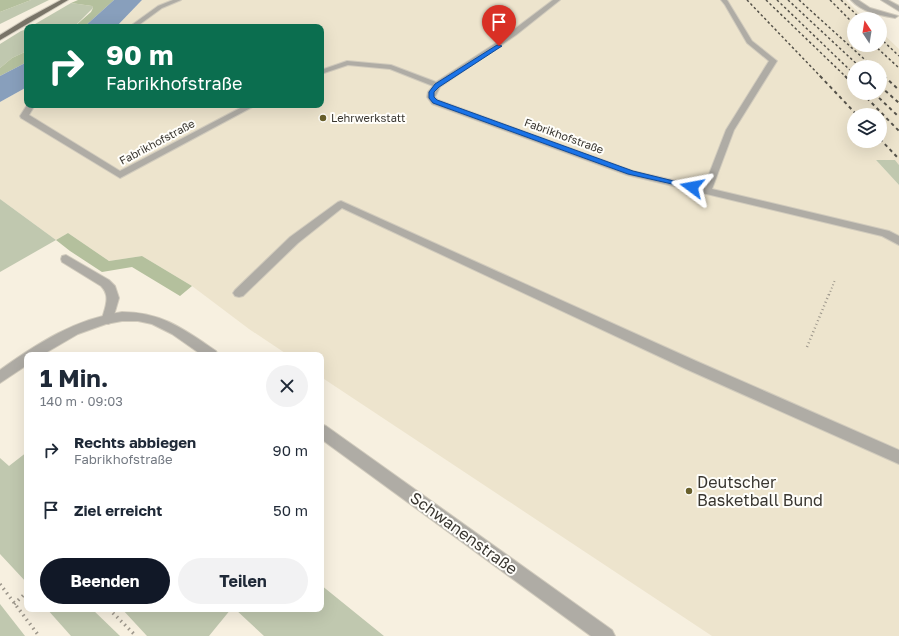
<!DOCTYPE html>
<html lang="de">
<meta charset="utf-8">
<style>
:root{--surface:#fff;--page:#f2f2f3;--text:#1f2937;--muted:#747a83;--accent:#111827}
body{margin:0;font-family:"Golos Text",sans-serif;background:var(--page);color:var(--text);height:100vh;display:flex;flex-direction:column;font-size:15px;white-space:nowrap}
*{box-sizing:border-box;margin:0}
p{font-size:13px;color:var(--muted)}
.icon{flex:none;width:22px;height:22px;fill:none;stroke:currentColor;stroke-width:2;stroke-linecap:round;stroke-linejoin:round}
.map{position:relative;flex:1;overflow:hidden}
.sheet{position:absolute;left:24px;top:352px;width:300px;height:260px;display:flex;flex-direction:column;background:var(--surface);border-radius:8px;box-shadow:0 4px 16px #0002}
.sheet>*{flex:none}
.hud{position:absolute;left:24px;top:24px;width:300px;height:84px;border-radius:8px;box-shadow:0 4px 16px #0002;background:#0b6e4f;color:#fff;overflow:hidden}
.needle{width:26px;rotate:348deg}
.controls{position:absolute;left:847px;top:12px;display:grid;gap:8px}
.controls a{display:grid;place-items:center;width:40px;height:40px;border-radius:50%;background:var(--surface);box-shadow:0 4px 16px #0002;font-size:20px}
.pin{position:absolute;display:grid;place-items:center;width:34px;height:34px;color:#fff;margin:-41px -17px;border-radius:50% 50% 50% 0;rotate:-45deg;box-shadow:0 0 4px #0007}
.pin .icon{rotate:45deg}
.me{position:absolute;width:44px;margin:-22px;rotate:283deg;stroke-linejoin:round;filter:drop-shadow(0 0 3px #0008)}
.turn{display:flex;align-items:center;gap:14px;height:84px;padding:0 16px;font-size:18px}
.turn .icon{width:52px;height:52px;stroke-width:2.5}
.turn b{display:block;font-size:28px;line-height:34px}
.round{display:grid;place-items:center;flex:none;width:42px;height:42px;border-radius:21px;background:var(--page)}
.head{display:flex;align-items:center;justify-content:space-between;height:68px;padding:0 16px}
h1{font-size:24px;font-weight:700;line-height:30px}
.action{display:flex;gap:8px;margin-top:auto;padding:8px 16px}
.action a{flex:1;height:46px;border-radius:24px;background:var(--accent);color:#fff;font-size:16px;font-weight:700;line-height:46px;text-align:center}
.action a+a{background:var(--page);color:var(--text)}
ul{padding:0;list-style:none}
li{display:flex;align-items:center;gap:12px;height:60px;padding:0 16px}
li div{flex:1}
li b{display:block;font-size:15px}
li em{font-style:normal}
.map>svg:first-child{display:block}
</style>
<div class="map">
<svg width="899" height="636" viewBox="0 0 899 636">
<rect width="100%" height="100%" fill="#f7f0e0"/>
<!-- built -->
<path fill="#ede4cd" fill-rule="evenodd" d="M 142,0 L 846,0 L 859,13 L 862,13 L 868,19 L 854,19 L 854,45 L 880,45 L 880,31 L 899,49 L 899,165 L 895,160 L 876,160 L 899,185 L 899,636 L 712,636 L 321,377 L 321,355 L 288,355 L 249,329 L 192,286 L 142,256 L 109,261 L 68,233 L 56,240 L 0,199 L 0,102 L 27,87 L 27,105 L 321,105 L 321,27 L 116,27 ZM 854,67 L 880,67 L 880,93 L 854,93 ZM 854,115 L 880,115 L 880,141 L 854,141 Z"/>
<!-- green -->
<g fill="#c0c8af">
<polygon points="31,0 49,0 0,24 0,12"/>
<polygon points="71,3 92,6 93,8 74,27 30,27"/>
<polygon points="27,29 27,51 12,58 0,68 0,44 21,31"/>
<polygon points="876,160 895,160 899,165 899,185"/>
<polygon points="0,199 56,240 0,272"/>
<polygon points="27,452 27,583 0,554 0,458 9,466"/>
<polygon points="321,585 384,636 264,636 235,609 321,609"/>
<polygon points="0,604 25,636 0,636"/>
<polygon points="47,609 92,609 120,636 71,636"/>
<polygon points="122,609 231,609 209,636 147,636"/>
</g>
<!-- forest -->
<g fill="#b4c09d">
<polygon points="0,0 31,0 0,12"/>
<polygon points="78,0 114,0 84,27 74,27 91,12 93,8 92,6 71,3"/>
<polygon points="27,51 27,62 0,76 0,68 12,58"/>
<polygon points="68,233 109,261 142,256 192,286 180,296 132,267 102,272 70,251 56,240"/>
</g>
<!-- water -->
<g fill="#889fbc">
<polygon points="114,0 142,0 116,27 84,27"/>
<polygon points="27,62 27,87 0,102 0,76"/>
</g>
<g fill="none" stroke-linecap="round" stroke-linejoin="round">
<!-- lane casing -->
<g stroke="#d1cbbd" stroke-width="2">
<g id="lane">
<polygon points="173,0 181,0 162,8 136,27 129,27 158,6"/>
<polygon points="553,0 560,0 516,35 440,87 435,97 438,100 633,171 704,187 726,130 769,61 747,43 725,5 721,0 727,0 752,41 777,61 734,130 712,189 889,231 899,236 899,245 882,236 627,175 432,104 427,97 428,92 433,86 390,69 348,65 321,74 321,70 347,61 391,65 436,82 496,43"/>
<path d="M 851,0 L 858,0 L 870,8 L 898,16 L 895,18 C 879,15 862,12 851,0 Z"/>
<polygon points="881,0 888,0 899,6 899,11"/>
<polygon points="27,105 35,105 29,115 120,171 246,105 256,105 120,178 21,118 20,116"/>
<polygon points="341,201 696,361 899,450 899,464 686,369 342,208 298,243 243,296 239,297 235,296 233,293 235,290 290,237 338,202"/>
<path d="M 66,255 L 109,280 L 115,286 L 119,298 L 112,322 L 108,324 L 104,322 L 102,319 C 105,307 111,296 101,286 L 62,262 L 61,259 L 62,256 Z"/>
</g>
</g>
<!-- street casing -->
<g stroke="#d1cbbd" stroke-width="2">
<g id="street">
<path d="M 122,312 C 162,312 185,330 216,351 L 218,355 L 202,355 L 172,334 L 152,324 L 138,321 L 122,321 L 106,324 L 78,334 L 42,355 L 27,355 L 27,365 L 0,383 L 0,370 C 38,343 75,319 122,312 Z"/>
<polygon points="321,424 326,426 612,630 615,636 591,636 321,439"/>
</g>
</g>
<!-- primary casing -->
<g stroke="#d1cbbd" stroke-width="2">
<polygon id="primary" points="61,0 68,0 0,40 0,35 26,19"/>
</g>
<!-- path-far2 -->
<polyline stroke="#9d978c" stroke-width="2" stroke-dasharray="1 2.5" stroke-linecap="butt" points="829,295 835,280"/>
<!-- path-far1 -->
<polyline stroke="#9d978c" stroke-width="2.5" stroke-dasharray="1 3" stroke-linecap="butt" points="807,347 829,294"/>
<!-- path -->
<g stroke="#9d978c" stroke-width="3.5" stroke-dasharray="1.5 4" stroke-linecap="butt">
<polyline points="0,584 39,636"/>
<polyline points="14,604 27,592"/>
<polyline points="109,609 136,636"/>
</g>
<!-- lane -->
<use href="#lane" fill="#afaca5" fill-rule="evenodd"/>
<!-- street -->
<use href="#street" fill="#afaca5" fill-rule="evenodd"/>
<!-- primary -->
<use href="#primary" fill="#797468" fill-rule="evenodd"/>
<!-- rail-far1 -->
<g stroke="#55524a" stroke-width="1.5" stroke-dasharray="2.5 2.5" stroke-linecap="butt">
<polyline points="747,0 821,77"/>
<polyline points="766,0 846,77"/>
<polyline points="777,0 854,74"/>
<polyline points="788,0 860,67"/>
<polyline points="799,0 873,67"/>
<polyline points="830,0 854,24"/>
<polyline points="841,0 861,19"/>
<polyline points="880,38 899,56"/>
<polyline points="874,45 899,68"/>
<polyline points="880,73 885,77"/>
</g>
<!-- rail -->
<g stroke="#55524a" stroke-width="2" stroke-dasharray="3.5 3.5" stroke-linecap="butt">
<polyline points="820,76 857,115"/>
<polyline points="845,76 854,85"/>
<polyline points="884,76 899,90"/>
<polyline points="880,86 899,103"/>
<polyline points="862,93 899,131"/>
<polyline points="874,93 899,117"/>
<polyline points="880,139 899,159"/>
</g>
</g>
<!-- route -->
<polygon fill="#1a73e8" stroke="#114b97" points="497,45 502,46 439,87 434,92 434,97 437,100 633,171 694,186 694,189 628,174 433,103 429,98 429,92 435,84"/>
<!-- markers -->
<g fill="#685f2b" stroke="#fffefa" stroke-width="1.5">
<circle cx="323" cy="118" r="4"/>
<circle cx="689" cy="491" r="4"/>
</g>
<g text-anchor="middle" stroke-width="4" stroke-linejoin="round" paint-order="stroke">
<!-- far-poi labels -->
<g font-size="11" fill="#393630" stroke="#fffefa" text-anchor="start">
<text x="331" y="122">Lehrwerkstatt</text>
</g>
<!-- far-street labels -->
<g font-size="11" fill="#393630" stroke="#fffefa">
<text transform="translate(564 136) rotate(20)" y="4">Fabrikhofstraße</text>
<text transform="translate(157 142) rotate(-28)" y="4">Fabrikhofstraße</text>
</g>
<!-- near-poi labels -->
<g font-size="16" fill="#393630" stroke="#fffefa" text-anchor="start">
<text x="697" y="488">Deutscher<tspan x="697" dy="18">Basketball Bund</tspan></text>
</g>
<!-- near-street labels -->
<g font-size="16" fill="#393630" stroke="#fffefa">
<text transform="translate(464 533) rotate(36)" y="6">Schwanenstraße</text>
</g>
</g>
</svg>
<div class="controls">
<a><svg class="needle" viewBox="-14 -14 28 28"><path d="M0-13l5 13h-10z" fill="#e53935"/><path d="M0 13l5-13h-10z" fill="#747a83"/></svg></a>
<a><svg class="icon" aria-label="search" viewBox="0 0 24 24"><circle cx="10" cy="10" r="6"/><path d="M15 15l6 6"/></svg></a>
<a><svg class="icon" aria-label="layers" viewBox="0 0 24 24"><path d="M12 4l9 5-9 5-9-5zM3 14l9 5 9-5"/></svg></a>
</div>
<div class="pin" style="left:499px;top:46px;background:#d93025"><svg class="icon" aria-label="arrive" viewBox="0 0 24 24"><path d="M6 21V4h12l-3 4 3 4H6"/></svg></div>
<svg class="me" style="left:692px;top:187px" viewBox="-20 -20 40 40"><path d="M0-17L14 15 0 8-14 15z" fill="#1a73e8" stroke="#fff" stroke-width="4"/></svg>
<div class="hud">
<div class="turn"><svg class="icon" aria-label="right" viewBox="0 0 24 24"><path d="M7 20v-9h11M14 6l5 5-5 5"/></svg><div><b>90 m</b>Fabrikhofstraße</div></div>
</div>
<section class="sheet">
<div class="head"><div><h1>1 Min.</h1><p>140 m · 09:03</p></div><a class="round"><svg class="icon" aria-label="close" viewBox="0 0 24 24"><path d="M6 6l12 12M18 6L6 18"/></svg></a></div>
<ul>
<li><svg class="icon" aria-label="right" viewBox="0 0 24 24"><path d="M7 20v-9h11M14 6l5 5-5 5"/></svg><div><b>Rechts abbiegen</b><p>Fabrikhofstraße</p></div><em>90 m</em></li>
<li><svg class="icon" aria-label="arrive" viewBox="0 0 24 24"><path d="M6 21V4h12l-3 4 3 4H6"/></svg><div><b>Ziel erreicht</b></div><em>50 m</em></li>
</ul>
<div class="action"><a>Beenden</a><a>Teilen</a></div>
</section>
</div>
